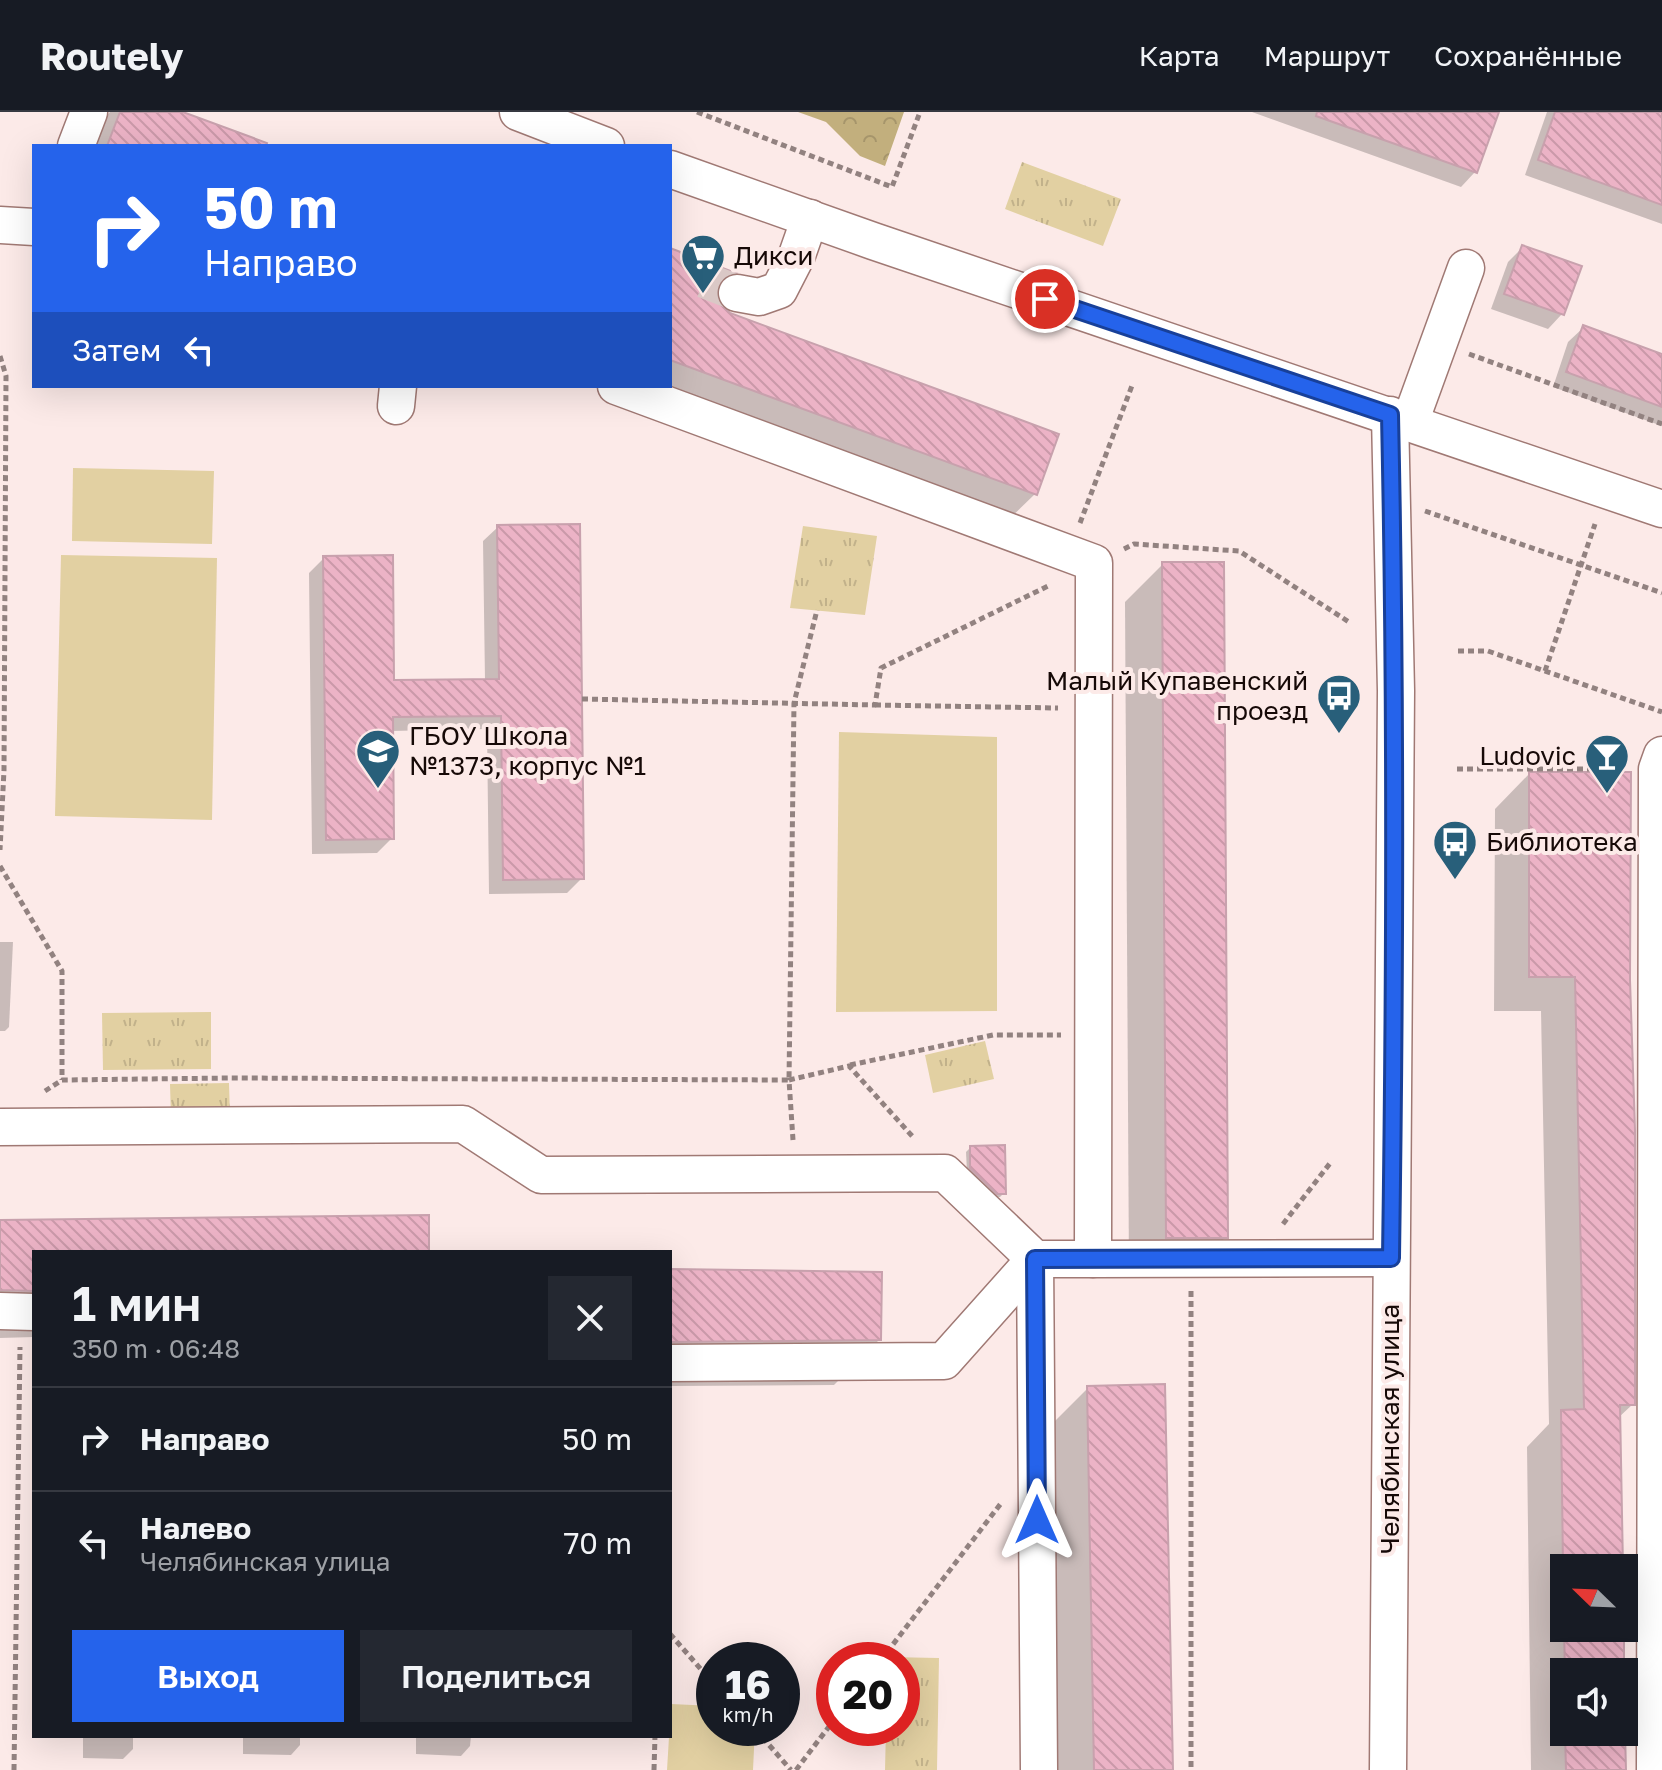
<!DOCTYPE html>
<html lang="ru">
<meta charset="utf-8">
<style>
:root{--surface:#171b24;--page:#242831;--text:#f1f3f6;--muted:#9ea1a6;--line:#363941;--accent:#2563eb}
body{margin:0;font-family:"Golos Text",sans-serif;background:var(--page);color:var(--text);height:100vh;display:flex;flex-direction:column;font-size:30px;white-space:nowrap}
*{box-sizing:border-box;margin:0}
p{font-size:26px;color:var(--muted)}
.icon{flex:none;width:44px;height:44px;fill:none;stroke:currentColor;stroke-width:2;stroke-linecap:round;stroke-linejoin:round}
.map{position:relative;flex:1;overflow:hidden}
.side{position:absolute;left:32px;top:1138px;width:640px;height:488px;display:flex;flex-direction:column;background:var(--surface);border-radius:0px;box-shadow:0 8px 32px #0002}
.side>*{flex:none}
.banner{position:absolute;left:32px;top:32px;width:640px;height:244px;border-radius:0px;box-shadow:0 8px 32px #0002;background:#2563eb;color:#fff;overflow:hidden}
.needle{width:52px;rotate:293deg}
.controls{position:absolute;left:1550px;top:1442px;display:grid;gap:16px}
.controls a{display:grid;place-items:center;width:88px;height:88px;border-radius:0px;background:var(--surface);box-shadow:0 8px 32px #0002;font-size:40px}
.speed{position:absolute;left:696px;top:1530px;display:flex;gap:16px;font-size:40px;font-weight:700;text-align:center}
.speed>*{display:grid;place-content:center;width:104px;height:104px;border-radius:50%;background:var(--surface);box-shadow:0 8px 32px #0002;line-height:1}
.speed small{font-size:20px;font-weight:400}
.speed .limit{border:12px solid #d22;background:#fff;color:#111}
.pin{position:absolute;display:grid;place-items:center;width:68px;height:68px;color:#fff;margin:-34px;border:4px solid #fff;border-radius:50%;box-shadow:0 2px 8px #0007}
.me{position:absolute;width:88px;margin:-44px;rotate:0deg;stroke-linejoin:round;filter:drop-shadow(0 0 6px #0008)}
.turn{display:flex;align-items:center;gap:28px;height:168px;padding:0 40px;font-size:36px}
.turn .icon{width:104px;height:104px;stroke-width:2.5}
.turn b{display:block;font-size:56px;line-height:68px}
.then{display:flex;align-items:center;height:76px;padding:0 40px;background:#0003;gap:16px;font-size:30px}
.round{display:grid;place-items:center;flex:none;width:84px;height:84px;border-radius:0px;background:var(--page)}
.head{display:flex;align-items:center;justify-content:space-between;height:136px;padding:0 40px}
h1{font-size:48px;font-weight:600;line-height:60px}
.action{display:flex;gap:16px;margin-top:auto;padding:16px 40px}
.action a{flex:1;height:92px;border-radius:0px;background:var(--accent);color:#fff;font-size:32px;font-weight:600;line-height:92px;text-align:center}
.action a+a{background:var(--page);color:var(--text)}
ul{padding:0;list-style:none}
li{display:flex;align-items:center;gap:24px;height:104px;padding:0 40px;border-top:2px solid var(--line)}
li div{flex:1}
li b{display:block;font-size:30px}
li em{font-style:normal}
header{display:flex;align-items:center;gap:48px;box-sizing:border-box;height:112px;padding:0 40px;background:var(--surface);border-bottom:2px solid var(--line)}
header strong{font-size:38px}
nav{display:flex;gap:44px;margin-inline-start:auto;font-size:28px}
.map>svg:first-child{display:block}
</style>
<header>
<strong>Routely</strong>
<nav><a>Карта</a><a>Маршрут</a><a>Сохранённые</a></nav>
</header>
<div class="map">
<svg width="1662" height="1658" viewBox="0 0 1662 1658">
<defs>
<pattern id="forest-crowns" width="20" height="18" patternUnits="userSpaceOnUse" patternTransform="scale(2)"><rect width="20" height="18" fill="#c2af7d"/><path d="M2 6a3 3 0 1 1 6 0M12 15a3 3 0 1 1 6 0" fill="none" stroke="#a6956b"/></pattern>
<pattern id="park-tufts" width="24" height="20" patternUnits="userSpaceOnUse" patternTransform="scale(2)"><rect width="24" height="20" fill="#e2d0a2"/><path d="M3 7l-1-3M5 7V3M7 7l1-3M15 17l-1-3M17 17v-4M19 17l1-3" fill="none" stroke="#c1b18a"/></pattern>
<pattern id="building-back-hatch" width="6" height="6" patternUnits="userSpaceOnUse" patternTransform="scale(2)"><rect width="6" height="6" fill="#ecb3c6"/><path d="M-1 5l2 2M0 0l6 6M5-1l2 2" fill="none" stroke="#ca99a9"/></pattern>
</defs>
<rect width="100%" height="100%" fill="#fceae8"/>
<!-- grass -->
<g fill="#e2d0a2">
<polygon points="73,356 214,359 212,432 72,429"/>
<polygon points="61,443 217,446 212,708 55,704"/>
<polygon points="839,620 997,625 997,899 836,900"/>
<polygon points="671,1592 714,1594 714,1616 755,1616 753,1658 667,1658"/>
</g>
<!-- forest -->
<polygon fill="url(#forest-crowns)" points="798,0 904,0 885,54 860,44 826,10"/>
<!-- park -->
<g fill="url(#park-tufts)">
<polygon points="1022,50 1121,87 1103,134 1005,97"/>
<polygon points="803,414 877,424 865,503 790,496"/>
<polygon points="211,900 211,957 103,958 102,901"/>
<polygon points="985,929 994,967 933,981 925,943"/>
<polygon points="229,971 230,1004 171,1005 170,972"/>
<polygon points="888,1545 939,1546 937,1658 885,1658 886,1616 902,1616 902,1548 888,1548"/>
</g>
<!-- shadow -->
<g fill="#0003">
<polygon points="110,0 177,0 270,34 90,34 98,12"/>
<polygon points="1252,0 1497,0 1475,60 1461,75"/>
<polygon points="1547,0 1662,0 1662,112 1525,63"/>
<polygon points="1522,136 1562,202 1548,217 1491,197 1508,150"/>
<polygon points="670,138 733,161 714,180 716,190 729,203 1035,382 1004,412 629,274 670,274"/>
<polygon points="1583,216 1662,244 1662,314 1553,275 1568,230"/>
<polygon points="498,415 582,766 567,781 489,782 487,617 391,619 392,726 377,741 312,742 309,461 324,446 392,570 485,569 483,429"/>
<polygon points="1163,452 1226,1125 1188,1162 1129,1162 1125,490"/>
<polygon points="1529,662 1628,868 1633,1292 1618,1306 1621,1456 1564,1456 1564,1516 1622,1516 1622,1560 1564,1560 1564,1620 1623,1620 1624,1658 1531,1658 1527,1335 1549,1312 1541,899 1494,899 1495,697"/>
<polygon points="0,830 13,830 9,915 5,919 0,919"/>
<polygon points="970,1036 1004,1081 1000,1085 993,1085 967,1060 966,1040"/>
<polygon points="0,1110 427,1140 34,1140 34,1225 0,1226"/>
<polygon points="670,1159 879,1228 834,1273 670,1274"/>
<polygon points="1088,1276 1171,1658 1049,1658 1043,1321"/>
<polygon points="34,1335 34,1368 32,1367"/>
<polygon points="83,1624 133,1624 133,1637 123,1647 83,1646"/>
<polygon points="243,1624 300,1624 300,1633 291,1643 243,1642"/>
<polygon points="416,1624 471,1624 470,1634 461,1644 416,1642"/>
</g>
<!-- building -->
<g fill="url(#building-back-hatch)" stroke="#c8a1ad" stroke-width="2">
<polygon points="120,0 183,0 267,31 266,34 107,34"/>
<polygon points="1317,0 1499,0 1477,61 1316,4"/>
<polygon points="1555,0 1662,0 1662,93 1538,48"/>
<polygon points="1522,133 1582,154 1564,203 1504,182"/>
<polygon points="670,136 736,161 722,167 716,178 718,189 730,201 1059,322 1037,383 670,248"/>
<polygon points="1583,213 1662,242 1662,295 1566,260"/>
<polygon points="580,412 584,767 503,768 501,604 393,605 394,727 326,728 323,444 393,443 394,568 499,567 497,413"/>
<polygon points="1162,450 1224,450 1228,1126 1166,1126"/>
<polygon points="1529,660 1631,660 1630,868 1635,1018 1635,1293 1620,1293 1623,1456 1563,1456 1561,1298 1584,1297 1575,865 1529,865"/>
<polygon points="1005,1033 1006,1082 997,1082 970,1056 970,1034"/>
<polygon points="429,1103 429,1140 34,1140 34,1179 0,1178 0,1108"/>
<polygon points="670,1157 882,1160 881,1228 670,1230"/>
<polygon points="1165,1272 1173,1658 1094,1658 1087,1274"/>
<polygon points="1564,1516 1624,1516 1624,1560 1565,1560"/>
<polygon points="1565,1620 1625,1620 1626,1658 1566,1658"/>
</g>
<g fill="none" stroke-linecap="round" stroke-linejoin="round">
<!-- minor-tunnel -->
<polyline stroke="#dac8c6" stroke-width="36" stroke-dasharray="36 18" stroke-linecap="butt" points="704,168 737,181"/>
<!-- minor casing -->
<g stroke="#a07974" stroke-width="39">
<g id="minor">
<polyline points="518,0 606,34"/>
<polyline points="76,34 89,0"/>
<polyline points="670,57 873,129 1662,397"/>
<polyline points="0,113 34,115"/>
<polyline points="737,181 759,185 779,178 797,143 810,106"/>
<polyline points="616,274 1094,451 1093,1147 1391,1146"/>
<polyline points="396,294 398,274"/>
<polyline points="1410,310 1466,156"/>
<polyline points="0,1015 463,1012 541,1063 945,1061 1035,1147 1093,1147"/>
<polyline points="1035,1147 1039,1658"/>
<polyline points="0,1199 34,1200"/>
<polyline points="670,1251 944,1249 1035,1147"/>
<polyline points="1388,1658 1396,579 1390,303"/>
<polyline points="1655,1658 1657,657 1662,643"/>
</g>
</g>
<!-- path -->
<g stroke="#928280" stroke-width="5" stroke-dasharray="6 4" stroke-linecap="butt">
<polyline points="697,0 892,75 920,0"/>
<polyline points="1469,242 1662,312"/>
<polyline points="0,244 6,264 4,658 0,738"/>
<polyline points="1425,399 1662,481"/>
<polyline points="1080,411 1133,271"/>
<polyline points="1124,437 1134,432 1239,439 1349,510"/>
<polyline points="1458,539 1488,539 1662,600"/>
<polyline points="1545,559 1595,412"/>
<polyline points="582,587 875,593 881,556 1050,473"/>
<polyline points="875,593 1058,596"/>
<polyline points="1457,657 1624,657"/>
<polyline points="0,754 62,859 62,968"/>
<polyline points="850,953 993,923 1061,923"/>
<polyline points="45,979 62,968 231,966 789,968 794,591 817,498"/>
<polyline points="793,1028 789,968 849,954 913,1025"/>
<polyline points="1283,1112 1331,1050"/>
<polyline points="1191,1179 1191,1658"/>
<polyline points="670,1522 714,1572"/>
<polyline points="881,1548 1002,1390"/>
<polyline points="762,1616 762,1625 791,1658"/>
<polyline points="14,1658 20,1235"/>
<polyline points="654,1658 655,1624"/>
<polyline points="796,1658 834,1608"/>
</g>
<!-- minor -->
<use href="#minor" stroke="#fff" stroke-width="36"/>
</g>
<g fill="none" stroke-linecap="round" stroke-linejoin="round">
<!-- route casing -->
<g stroke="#184099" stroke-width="20">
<path id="route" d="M 1037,1408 L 1035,1147 L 1391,1146 C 1395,865 1396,584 1390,303 L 1045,187"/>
</g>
<!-- route -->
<use href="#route" stroke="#2563eb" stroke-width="14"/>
</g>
<!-- icons -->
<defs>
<g id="supermarket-pin" transform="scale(2.3)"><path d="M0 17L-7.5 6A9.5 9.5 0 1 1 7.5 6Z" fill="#285f7a" stroke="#fceae8"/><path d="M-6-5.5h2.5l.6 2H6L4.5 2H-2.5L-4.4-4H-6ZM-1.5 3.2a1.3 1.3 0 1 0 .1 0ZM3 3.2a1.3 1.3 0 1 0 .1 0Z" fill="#fff"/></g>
<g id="bus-pin" transform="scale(2.3)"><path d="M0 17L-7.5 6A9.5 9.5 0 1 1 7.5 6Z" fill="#285f7a" stroke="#fceae8"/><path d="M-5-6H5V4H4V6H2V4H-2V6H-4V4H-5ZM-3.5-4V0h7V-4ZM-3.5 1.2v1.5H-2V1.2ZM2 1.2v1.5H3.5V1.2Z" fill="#fff"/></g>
<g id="school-pin" transform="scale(2.3)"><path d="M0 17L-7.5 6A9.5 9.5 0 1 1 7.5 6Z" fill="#285f7a" stroke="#fceae8"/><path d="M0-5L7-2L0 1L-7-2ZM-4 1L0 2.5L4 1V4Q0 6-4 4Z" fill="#fff"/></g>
<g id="bar-pin" transform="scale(2.3)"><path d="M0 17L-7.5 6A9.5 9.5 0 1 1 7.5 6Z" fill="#285f7a" stroke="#fceae8"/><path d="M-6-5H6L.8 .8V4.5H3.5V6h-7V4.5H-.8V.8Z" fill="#fff"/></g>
</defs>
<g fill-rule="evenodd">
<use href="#supermarket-pin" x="703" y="144"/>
<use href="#bus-pin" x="1339" y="584"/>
<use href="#school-pin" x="378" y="639"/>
<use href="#bar-pin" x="1607" y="644"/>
<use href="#bus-pin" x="1455" y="730"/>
</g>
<g text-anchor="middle" stroke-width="8" stroke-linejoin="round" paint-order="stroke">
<!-- poi labels -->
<g font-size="26" fill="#160907" stroke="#fceae8" text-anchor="start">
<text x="734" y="153">Дикси</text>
<text x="1308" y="578" text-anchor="end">Малый Купавенский<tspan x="1308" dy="30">проезд</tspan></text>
<text x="409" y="633">ГБОУ Школа<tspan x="409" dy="30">№1373, корпус №1</tspan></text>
<text x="1576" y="653" text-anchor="end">Ludovic</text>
<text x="1486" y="739">Библиотека</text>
</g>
<!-- street labels -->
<g font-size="26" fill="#160907" stroke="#fceae8">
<text transform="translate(1390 1317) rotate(-90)" y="9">Челябинская улица</text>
</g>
</g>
</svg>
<div class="controls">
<a><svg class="needle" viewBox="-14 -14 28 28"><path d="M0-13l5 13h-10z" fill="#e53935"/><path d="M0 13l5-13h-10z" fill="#9ea1a6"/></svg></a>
<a><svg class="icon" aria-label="sound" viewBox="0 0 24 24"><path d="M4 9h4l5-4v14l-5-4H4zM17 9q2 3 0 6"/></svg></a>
</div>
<div class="speed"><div>16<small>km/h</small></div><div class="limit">20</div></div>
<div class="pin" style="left:1045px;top:187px;background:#d93025"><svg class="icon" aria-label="arrive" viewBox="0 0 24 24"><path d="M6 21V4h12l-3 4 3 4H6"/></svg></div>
<svg class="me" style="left:1037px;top:1408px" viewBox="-20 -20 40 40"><path d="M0-17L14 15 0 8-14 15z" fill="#2563eb" stroke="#fff" stroke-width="4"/></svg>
<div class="banner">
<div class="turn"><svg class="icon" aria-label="right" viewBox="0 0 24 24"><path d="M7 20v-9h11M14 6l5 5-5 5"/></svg><div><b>50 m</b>Направо</div></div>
<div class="then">Затем<svg class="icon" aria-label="left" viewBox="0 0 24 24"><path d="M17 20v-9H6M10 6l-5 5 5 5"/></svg></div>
</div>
<section class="side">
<div class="head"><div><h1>1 мин</h1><p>350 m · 06:48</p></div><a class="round"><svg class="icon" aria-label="close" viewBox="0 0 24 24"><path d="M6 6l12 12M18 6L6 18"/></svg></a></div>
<ul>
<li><svg class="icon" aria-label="right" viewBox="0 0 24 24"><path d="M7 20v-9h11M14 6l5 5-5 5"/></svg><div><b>Направо</b></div><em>50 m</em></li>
<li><svg class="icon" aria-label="left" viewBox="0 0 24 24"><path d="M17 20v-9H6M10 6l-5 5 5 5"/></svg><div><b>Налево</b><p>Челябинская улица</p></div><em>70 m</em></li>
</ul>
<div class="action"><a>Выход</a><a>Поделиться</a></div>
</section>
</div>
